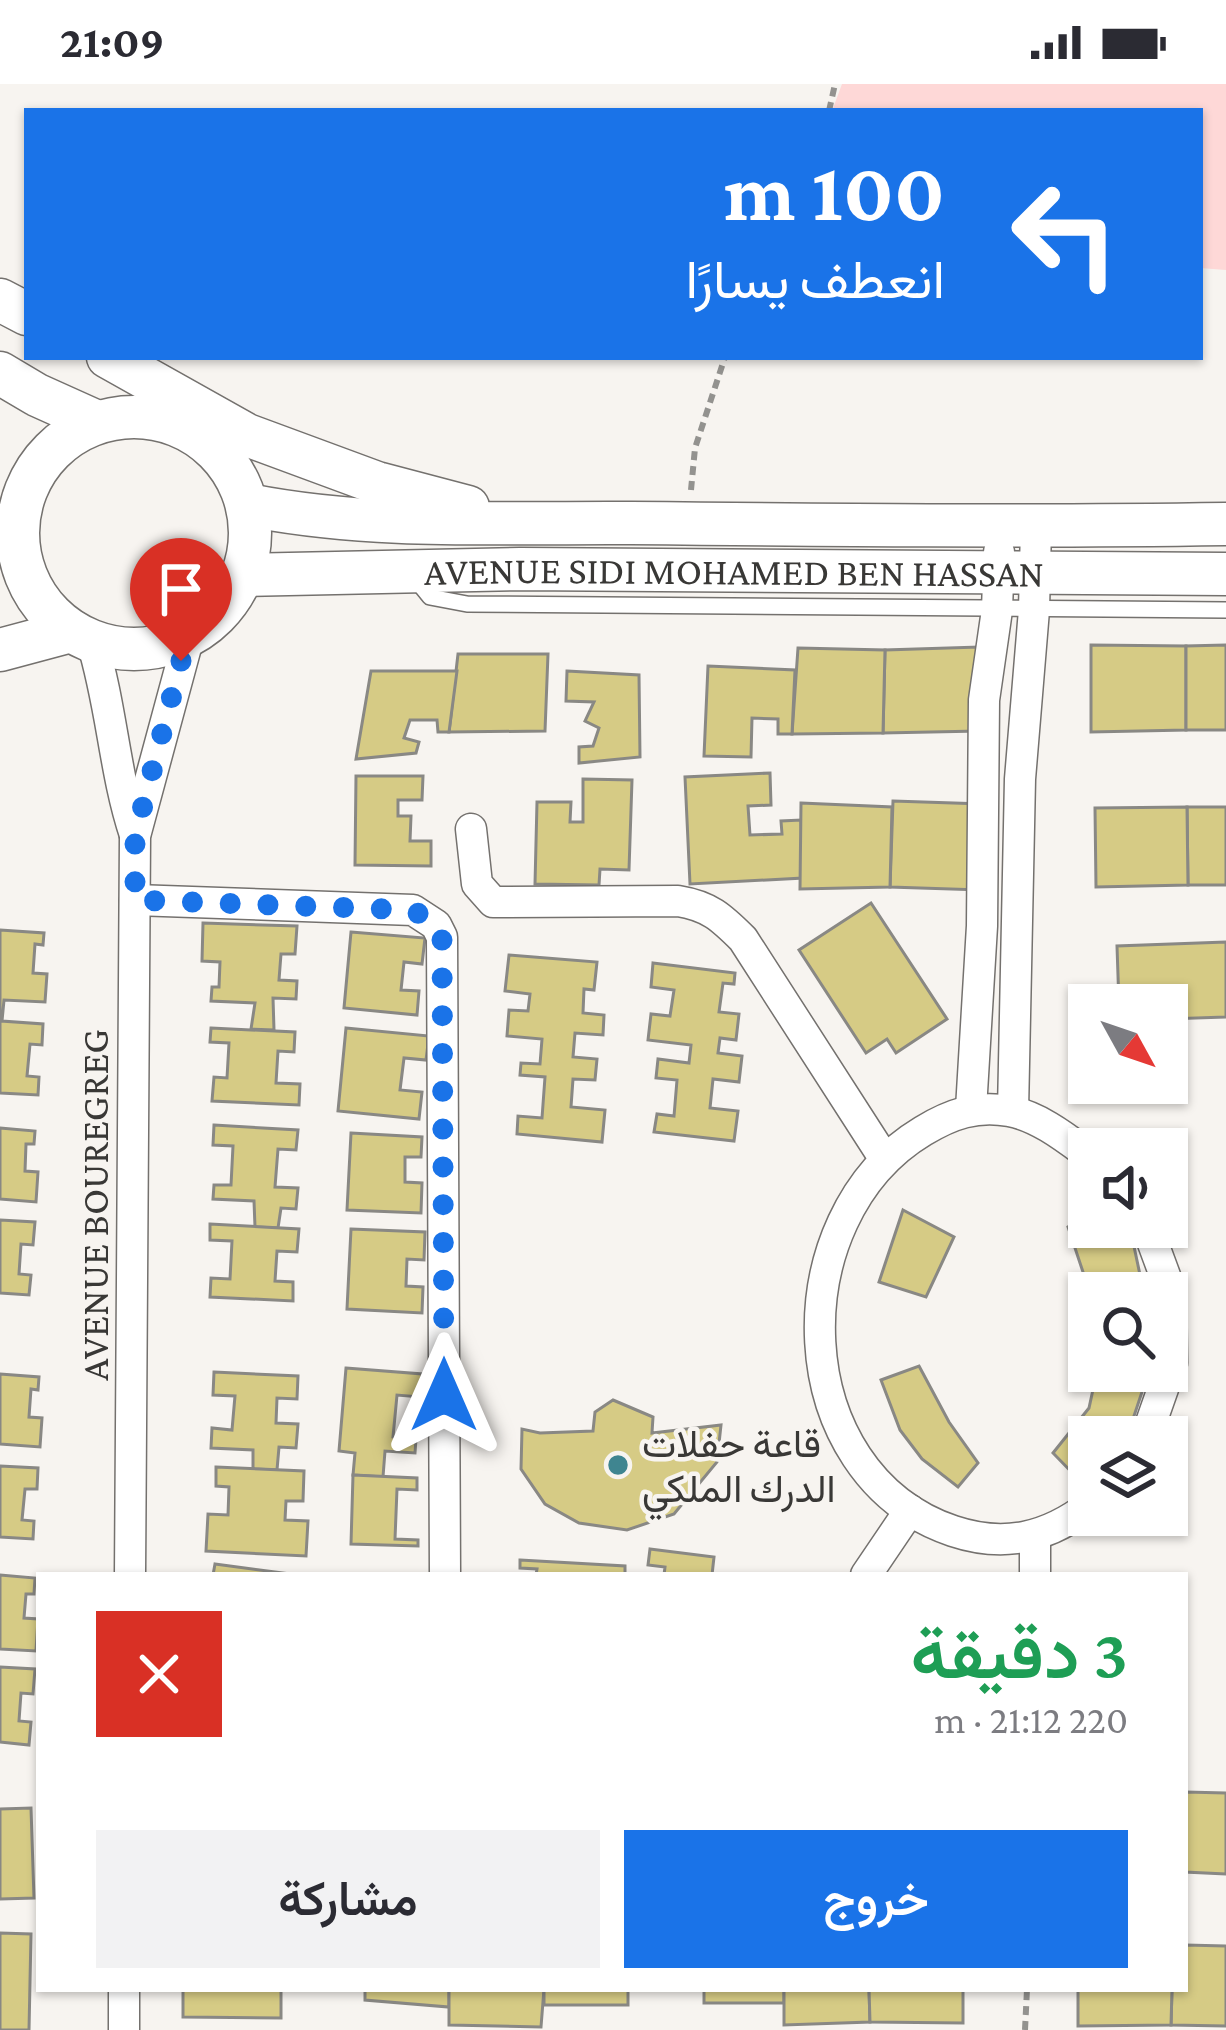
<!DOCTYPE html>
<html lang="ar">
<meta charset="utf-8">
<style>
:root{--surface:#fff;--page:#f2f2f3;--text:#2b2b33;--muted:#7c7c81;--accent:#1a73e8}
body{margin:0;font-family:"Crimson Pro",Vazirmatn,serif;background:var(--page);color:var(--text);direction:rtl;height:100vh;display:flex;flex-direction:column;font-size:45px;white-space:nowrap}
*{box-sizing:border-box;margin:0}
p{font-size:39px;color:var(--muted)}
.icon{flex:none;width:66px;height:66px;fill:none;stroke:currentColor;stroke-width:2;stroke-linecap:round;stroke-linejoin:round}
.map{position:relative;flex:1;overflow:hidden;direction:ltr}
.drawer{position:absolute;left:36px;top:1488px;width:1152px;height:420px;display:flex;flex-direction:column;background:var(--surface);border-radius:0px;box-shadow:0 3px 9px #0004;direction:rtl}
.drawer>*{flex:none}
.hud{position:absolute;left:24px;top:24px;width:1179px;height:252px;border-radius:0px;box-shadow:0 3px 9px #0004;direction:rtl;background:#1a73e8;color:#fff;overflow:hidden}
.needle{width:78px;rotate:130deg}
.buttons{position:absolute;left:1068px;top:900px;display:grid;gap:24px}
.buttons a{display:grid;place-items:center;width:120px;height:120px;border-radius:0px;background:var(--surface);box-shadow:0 3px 9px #0004;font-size:60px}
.pin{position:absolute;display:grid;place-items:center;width:102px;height:102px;color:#fff;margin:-123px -51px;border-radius:50% 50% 50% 0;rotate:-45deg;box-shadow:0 0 12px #0007}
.pin .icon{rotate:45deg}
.me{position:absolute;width:132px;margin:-66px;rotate:0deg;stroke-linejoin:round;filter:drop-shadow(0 0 9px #0008)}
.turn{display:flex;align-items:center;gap:42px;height:252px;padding:0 60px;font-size:54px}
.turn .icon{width:156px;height:156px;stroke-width:2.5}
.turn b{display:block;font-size:84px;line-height:102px}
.round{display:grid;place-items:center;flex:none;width:126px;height:126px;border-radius:0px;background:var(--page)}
.head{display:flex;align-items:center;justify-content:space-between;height:204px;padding:0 60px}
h1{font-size:72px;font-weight:600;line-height:90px;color:#1e9e55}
.primary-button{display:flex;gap:24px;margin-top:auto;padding:24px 60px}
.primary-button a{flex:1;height:138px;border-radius:0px;background:var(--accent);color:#fff;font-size:48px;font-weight:600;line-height:138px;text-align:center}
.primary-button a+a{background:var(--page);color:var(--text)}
.status{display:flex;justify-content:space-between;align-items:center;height:84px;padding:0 60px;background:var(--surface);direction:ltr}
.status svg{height:33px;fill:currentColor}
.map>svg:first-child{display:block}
</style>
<div class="status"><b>21:09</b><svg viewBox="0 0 49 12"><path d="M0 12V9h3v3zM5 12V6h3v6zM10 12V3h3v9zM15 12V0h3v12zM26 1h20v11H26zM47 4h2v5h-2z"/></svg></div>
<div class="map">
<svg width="1226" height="1946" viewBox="0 0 1226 1946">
<rect width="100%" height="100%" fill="#f7f4f0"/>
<!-- green -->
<polygon fill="#fed8d7" points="842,0 1226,0 1226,186 1200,184 1200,27 832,27"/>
<!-- building -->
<g fill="#d6cb85" stroke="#898884" stroke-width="3">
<polygon points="1091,561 1186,562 1186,646 1091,648"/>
<polygon points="1226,561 1226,646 1186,646 1186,562"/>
<polygon points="979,563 979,647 883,649 885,566"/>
<polygon points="798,564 885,566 883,649 792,650"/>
<polygon points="458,570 548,570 545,647 449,648"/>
<polygon points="708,582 795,586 792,650 778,650 778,635 752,634 751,673 704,672"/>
<polygon points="371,587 457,587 449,648 438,648 437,636 410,636 404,654 419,658 416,669 356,675"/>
<polygon points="567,587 639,591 640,673 579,679 579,663 593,662 599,644 585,637 594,618 566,617"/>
<polygon points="770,689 771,721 748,722 750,751 782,750 781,737 801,736 803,794 690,800 685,693"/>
<polygon points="356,692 423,692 422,716 398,716 398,732 411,732 410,757 431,757 431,782 355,781"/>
<polygon points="583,695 632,696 629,786 600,785 599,801 535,800 537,718 571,718 570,738 583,738"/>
<polygon points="893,717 983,720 981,806 890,803"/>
<polygon points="801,719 892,723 890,803 800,805"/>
<polygon points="1187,723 1226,723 1226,801 1188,801"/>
<polygon points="1187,723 1188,801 1096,803 1095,724"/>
<polygon points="871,819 947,935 896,969 887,955 866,969 799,866"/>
<polygon points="203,839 297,842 295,870 281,870 279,896 297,897 296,915 273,914 274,946 251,945 255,919 211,917 212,903 219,903 220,878 202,877"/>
<polygon points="0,846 44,849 43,861 35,860 33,889 47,890 45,918 4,916 2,937 43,940 42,961 30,960 27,992 39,993 38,1011 0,1009"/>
<polygon points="351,848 425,854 422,880 404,878 401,906 419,907 417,931 344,924"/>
<polygon points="1226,858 1226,933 1167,935 1167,921 1119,921 1117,862"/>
<polygon points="509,871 597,878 594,906 584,905 583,929 604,931 603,951 575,949 573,973 597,975 595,996 573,995 571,1023 605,1026 602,1058 517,1050 518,1032 542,1034 545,993 520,991 521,979 540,980 542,955 507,952 509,926 528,927 530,910 505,907"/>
<polygon points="653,879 735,889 734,900 723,899 719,928 739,930 736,956 720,954 718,969 742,972 739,998 713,995 710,1024 738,1027 734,1057 654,1048 657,1030 674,1032 677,996 656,994 658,975 689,979 691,961 648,956 651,930 670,932 674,906 651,903"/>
<polygon points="211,944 295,948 294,968 278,967 276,999 300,1000 299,1021 212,1017 214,993 227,994 229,959 210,958"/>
<polygon points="346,944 429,952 426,976 404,974 400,1006 422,1008 419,1035 338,1027"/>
<polygon points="214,1041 298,1046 296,1066 278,1065 275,1103 298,1104 296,1125 281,1124 278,1144 255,1143 254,1117 213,1115 214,1101 231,1101 233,1062 213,1061"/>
<polygon points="0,1044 35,1047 34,1060 26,1060 25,1087 38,1088 36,1118 0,1115"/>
<polygon points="351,1049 422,1053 421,1073 405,1073 405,1098 422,1099 421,1129 347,1126"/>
<polygon points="903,1126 954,1153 926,1213 879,1198"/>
<polygon points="1088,1130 1089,1143 1123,1143 1132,1153 1143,1205 1090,1209 1068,1143"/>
<polygon points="0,1136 35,1138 33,1161 21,1160 19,1190 31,1191 29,1211 0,1209"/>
<polygon points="210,1140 299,1145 297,1168 277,1167 275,1197 293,1198 293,1217 210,1213 211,1194 230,1195 232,1157 210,1156"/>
<polygon points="351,1145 425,1148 424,1176 407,1175 406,1202 423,1203 422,1229 347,1225"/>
<polygon points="919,1282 949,1338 978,1379 958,1403 922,1375 900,1346 881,1296"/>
<polygon points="346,1284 422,1290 420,1313 397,1311 393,1353 416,1355 415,1369 385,1367 383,1393 353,1391 355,1369 339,1367"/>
<polygon points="1097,1287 1146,1296 1127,1353 1089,1353 1087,1404 1053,1369 1089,1324"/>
<polygon points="214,1288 298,1292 297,1315 277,1314 276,1339 298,1340 296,1364 279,1363 277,1386 253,1385 253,1366 211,1364 212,1344 232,1346 235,1312 213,1311"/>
<polygon points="0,1290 39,1293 38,1306 31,1305 29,1333 42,1334 40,1363 0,1360"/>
<polygon points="613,1316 653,1333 652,1349 721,1341 717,1378 674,1430 627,1446 579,1439 545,1420 521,1385 522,1345 540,1349 593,1347 595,1328"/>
<polygon points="0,1382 38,1384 37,1405 25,1405 22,1436 34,1437 33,1455 0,1453"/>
<polygon points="216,1383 304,1387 303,1417 286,1417 285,1436 308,1437 306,1472 206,1467 208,1430 228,1431 229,1403 216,1402"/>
<polygon points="353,1391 417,1394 417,1406 397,1405 395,1455 418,1456 418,1462 351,1460"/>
<polygon points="650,1465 714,1473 712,1491 664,1491 665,1483 648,1481"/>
<polygon points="520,1476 625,1482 625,1491 536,1491 537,1485 520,1484"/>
<polygon points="215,1480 298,1491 213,1491"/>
<polygon points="0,1491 35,1494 34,1510 26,1510 24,1534 38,1535 36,1567 0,1565"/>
<polygon points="0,1583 35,1585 33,1610 21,1609 19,1637 31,1638 29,1661 0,1658"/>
<polygon points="1185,1708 1226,1709 1226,1790 1185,1788"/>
<polygon points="31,1724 34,1814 0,1815 0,1725"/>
<polygon points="0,1849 31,1850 29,1946 0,1946"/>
<polygon points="1185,1861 1226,1862 1226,1942 1171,1941 1172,1905 1185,1905"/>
<polygon points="183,1905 281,1905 281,1934 183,1933"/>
<polygon points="365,1905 449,1905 449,1923 365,1916"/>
<polygon points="449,1905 544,1905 541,1943 449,1941"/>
<rect x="544" y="1905" width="84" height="16"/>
<rect x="704" y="1905" width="80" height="14"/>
<polygon points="784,1905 869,1905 870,1938 784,1941"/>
<polygon points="869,1905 963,1905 963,1939 870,1938"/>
<polygon points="1078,1905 1172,1905 1171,1941 1078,1942"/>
</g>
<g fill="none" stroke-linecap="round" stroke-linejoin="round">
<!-- lane casing -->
<g stroke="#74716e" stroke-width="18">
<polyline id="lane" points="413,492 430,513 467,520 1226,526"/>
</g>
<!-- street casing -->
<g stroke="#74716e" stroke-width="33">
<g id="street">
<path d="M 92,558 C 112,622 114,688 135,751"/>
<path d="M 471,745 L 477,800 L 493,818 L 678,817 C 709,822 721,833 743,855 L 884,1074"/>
<polyline points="135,816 413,826 436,841 442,853 445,1491"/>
<polyline points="971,1025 982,842 984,616 997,526 999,468"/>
<polyline points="1013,1027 1020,695 1034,526 1036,443"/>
<path d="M 1089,1071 C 1066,1054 1038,1032 1009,1027 C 977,1021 951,1030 923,1047 C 778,1134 784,1390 953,1447 C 1004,1464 1047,1454 1089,1422"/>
<polyline points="1146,1353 1172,1279 1171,1208 1147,1143"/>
<polyline points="130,1491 135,752 189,552"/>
<polyline points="866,1491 910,1426"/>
<polyline points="1035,1491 1035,1452"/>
<polyline points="124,1946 124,1905"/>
</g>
</g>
<!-- secondary casing -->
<g stroke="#74716e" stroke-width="45">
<g id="secondary">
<polyline points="0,216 27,230"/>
<polyline points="108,273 247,351 377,399 468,423"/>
<polyline points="0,289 37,311 97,338"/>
<circle cx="134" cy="449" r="116"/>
<path d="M 248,421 C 374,446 503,438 631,439 C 829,441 1028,443 1226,440"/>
<path id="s1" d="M 242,491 L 520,485 L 1226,490"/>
<polyline points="0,566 71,547"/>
</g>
</g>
<!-- path -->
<g stroke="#93928f" stroke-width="6" stroke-dasharray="9 6" stroke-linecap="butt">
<polyline points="829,27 835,0"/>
<polyline points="691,406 695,364 725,273"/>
<polyline points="1025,1946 1027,1905"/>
</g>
<!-- lane -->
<use href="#lane" stroke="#fff" stroke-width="15"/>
<!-- street -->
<use href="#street" stroke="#fff" stroke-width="30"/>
<!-- secondary -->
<use href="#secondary" stroke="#fff" stroke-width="42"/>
</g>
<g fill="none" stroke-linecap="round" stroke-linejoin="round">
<!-- route -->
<polyline stroke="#1a73e8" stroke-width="21" stroke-dasharray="0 37.8" points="181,577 135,752 135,816 413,826 436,841 442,854 444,1311"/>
</g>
<!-- markers -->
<circle fill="#3f8590" stroke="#f7f4f0" stroke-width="4.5" cx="618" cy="1381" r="12"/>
<g text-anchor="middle" stroke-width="9" stroke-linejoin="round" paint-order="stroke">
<!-- street labels -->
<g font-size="39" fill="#393836" stroke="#f7f4f0">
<text dy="14" stroke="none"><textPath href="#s1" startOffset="492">AVENUE SIDI MOHAMED BEN HASSAN</textPath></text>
<text transform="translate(94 1121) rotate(-90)" y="14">AVENUE BOUREGREG</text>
</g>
<!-- poi labels -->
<g font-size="39" fill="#393836" stroke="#f7f4f0" text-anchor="start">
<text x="642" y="1373">قاعة حفلات<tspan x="642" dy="45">الدرك الملكي</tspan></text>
</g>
</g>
</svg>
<div class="buttons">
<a><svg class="needle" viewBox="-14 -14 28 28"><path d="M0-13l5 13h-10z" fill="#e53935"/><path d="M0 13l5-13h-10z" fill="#7c7c81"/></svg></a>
<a><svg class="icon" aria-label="sound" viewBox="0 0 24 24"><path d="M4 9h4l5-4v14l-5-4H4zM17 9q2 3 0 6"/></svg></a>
<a><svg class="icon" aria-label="search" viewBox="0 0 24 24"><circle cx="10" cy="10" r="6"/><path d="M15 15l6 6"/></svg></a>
<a><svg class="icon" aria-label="layers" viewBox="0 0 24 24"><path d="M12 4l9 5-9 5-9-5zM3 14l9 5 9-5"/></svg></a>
</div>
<div class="pin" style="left:181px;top:577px;background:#d93025"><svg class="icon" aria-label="arrive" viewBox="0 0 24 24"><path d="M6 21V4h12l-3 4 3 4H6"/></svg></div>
<svg class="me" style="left:444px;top:1311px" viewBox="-20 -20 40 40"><path d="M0-17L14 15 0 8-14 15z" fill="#1a73e8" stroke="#fff" stroke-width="4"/></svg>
<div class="hud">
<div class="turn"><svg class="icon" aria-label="left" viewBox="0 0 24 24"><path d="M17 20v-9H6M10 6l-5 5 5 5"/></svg><div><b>100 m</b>انعطف يسارًا</div></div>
</div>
<section class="drawer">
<div class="head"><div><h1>3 دقيقة</h1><p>220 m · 21:12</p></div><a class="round" style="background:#d93025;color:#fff"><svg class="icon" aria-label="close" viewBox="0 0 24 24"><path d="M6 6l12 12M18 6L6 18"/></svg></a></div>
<div class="primary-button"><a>خروج</a><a>مشاركة</a></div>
</section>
</div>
